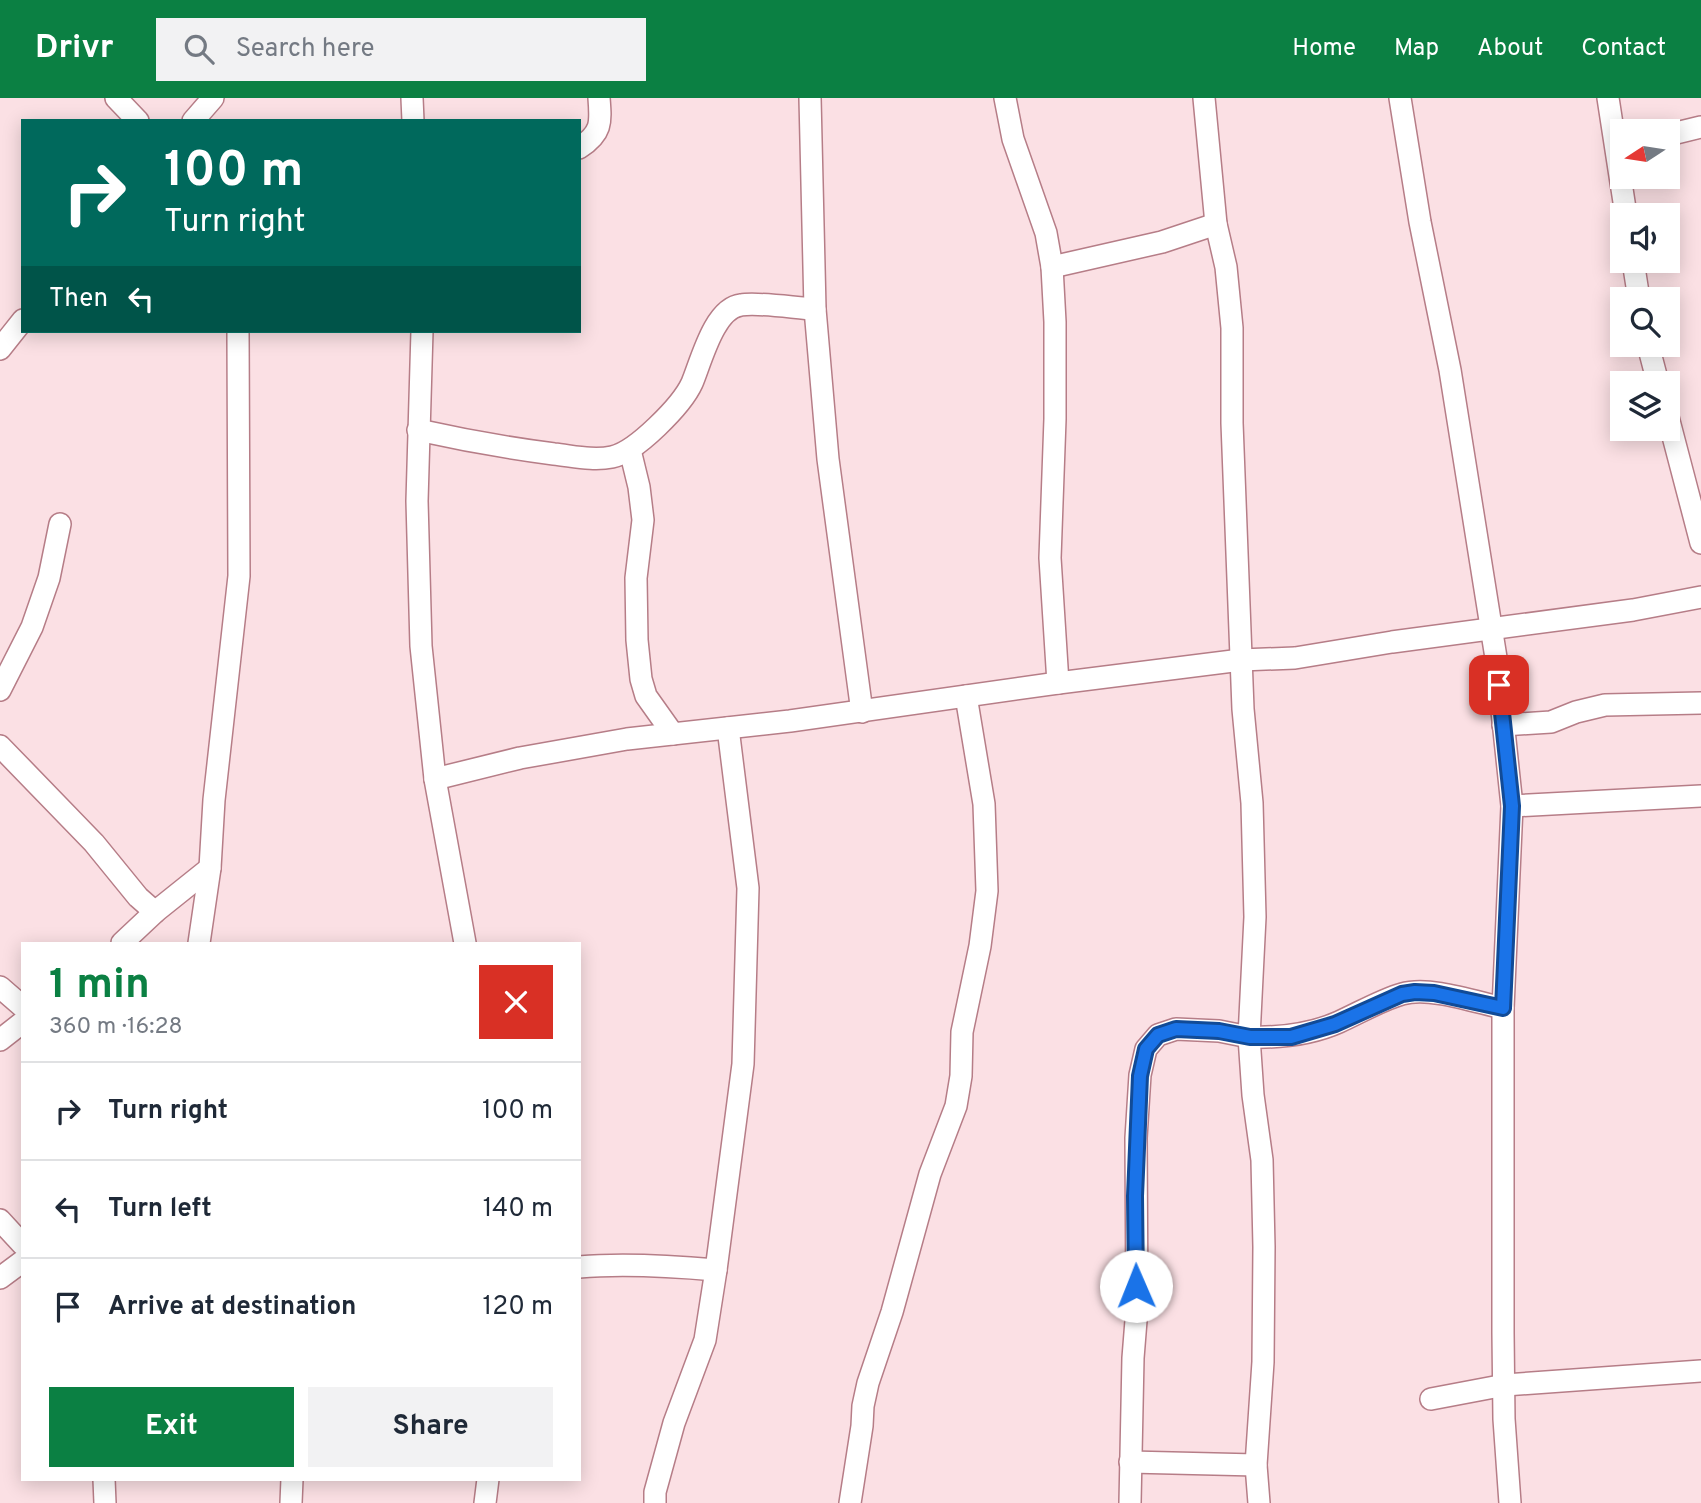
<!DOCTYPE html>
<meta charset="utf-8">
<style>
:root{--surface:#fff;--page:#f2f2f3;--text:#1f2937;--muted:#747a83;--line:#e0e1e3;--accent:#0b8043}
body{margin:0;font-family:Overpass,sans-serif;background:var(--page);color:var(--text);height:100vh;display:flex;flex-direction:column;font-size:26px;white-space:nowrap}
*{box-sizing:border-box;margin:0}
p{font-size:23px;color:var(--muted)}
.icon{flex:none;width:38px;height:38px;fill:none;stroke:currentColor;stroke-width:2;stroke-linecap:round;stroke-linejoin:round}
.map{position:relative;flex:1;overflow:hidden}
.details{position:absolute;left:21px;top:844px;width:560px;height:539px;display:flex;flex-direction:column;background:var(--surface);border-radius:0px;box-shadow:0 4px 18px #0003}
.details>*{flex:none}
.top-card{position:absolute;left:21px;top:21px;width:560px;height:214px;border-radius:0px;box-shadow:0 4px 18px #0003;background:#00695c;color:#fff;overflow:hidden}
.needle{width:46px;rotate:258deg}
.fabs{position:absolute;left:1610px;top:21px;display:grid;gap:14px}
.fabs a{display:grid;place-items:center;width:70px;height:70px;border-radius:0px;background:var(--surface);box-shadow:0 4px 18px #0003;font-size:35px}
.pin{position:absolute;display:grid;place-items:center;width:60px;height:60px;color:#fff;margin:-30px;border-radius:14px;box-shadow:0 4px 10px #0006}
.me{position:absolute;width:77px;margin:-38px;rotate:359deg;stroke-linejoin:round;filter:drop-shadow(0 0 5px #0008)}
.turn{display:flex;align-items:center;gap:24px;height:147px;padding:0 28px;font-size:32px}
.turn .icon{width:91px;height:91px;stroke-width:2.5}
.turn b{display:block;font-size:49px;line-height:60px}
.then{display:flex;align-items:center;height:66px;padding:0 28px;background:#0003;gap:14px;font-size:26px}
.round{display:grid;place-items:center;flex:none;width:74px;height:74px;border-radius:0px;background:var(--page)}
.head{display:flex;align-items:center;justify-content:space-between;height:119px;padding:0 28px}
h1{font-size:42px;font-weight:700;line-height:52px;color:var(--accent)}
.action{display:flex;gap:14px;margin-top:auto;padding:14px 28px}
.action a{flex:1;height:80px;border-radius:0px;background:var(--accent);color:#fff;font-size:28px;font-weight:700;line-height:80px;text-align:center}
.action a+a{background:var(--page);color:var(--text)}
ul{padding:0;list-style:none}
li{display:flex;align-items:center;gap:21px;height:98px;padding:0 28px;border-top:2px solid var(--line)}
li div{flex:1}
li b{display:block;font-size:26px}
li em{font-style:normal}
header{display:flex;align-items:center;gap:42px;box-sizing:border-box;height:98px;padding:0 35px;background:var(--accent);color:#fff}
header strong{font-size:33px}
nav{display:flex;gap:38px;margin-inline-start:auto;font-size:24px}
.search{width:490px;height:63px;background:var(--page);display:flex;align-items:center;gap:18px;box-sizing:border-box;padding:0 24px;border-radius:0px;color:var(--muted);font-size:26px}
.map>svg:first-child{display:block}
</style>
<header>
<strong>Drivr</strong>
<div class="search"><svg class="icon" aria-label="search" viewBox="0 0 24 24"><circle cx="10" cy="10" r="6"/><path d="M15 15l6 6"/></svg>Search here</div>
<nav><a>Home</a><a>Map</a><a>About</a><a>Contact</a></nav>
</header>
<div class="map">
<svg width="1701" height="1405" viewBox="0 0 1701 1405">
<rect width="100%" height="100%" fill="#fbe0e4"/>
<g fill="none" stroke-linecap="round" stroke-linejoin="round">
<!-- minor casing -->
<g stroke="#b67d87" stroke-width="24">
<g id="minor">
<polyline points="116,0 138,23"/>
<polyline points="412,0 413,23"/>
<polyline points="810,0 815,211 828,361 862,614"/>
<polyline points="1005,0 1013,41 1046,135 1052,169 1055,224 1055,321 1050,460 1058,585"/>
<polyline points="1400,0 1420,124 1450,272 1497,566 1512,708 1503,910 1503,1235 1504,1321 1510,1405"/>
<polyline points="1608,0 1626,117"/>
<polyline points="193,23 213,0"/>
<polyline points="1668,37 1701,29"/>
<path d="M 579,50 C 602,35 601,25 599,0"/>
<polyline points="1633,163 1639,201"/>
<polyline points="1052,169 1162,144 1216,126"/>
<polyline points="422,233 417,403 421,548 435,681 465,845"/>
<polyline points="1648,247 1658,285"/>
<polyline points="0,251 23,222"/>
<polyline points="1668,319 1701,445"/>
<path d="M 418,332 C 463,342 508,350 554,356 C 573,358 593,363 612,359 C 636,354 682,307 692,285 C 701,264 714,210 741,207 C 758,204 795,210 815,211"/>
<polyline points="630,352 639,389 643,422 636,480 637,542 641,581 646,598 673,636"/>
<polyline points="0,592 32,529 49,480 60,426"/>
<polyline points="1503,627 1551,624 1576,614 1605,607 1701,605"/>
<polyline points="0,648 94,745 138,799 155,814"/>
<polyline points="435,681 520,660 627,641 790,623 1058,585 1241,562 1295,560 1392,544 1633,512 1701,499"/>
<polyline points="1512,708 1701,698"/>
<polyline points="122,845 155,814 210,770"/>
<polyline points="199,845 210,770 214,702 239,478 238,233"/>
<polyline points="0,889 23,909"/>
<polyline points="0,942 23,924"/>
<polyline points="0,1122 23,1147"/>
<path d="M 579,1169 C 625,1165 671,1168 716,1172"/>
<polyline points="0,1180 23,1163"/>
<polyline points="1431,1301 1505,1287 1701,1273"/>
<polyline points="1130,1364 1256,1367"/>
<polyline points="104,1381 105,1405"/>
<polyline points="291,1405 292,1381"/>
<polyline points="485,1405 488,1381"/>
<polyline points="655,1405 655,1394 674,1325 705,1242 716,1172 743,966 748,790 728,630"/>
<polyline points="850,1405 862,1328 863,1308 868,1285 892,1214 930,1076 956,1008 961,978 962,934 980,848 987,793 984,706 966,598"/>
<polyline points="1130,1405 1133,1260 1137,1210 1136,1040 1140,977 1146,951 1158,937 1176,931 1219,933 1249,939 1255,819 1252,705 1243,611 1232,325 1232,230 1226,169 1216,126 1204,0"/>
<path d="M 1259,1405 L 1256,1367 L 1263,1264 L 1264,1149 L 1262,1062 L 1253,997 L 1249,939 C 1280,940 1310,937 1339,924 C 1359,915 1381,902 1402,896 C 1430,888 1475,904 1503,910"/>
</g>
</g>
<!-- minor -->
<use href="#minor" stroke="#fff" stroke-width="21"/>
</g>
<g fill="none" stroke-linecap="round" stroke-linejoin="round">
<!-- route casing -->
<g stroke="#114b97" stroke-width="18">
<polyline id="route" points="1136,1188 1135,1098 1140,978 1146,951 1158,937 1176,931 1219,933 1250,939 1291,939 1335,926 1402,896 1415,894 1434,895 1503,910 1512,708 1499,587"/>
</g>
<!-- route -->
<use href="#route" stroke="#1a73e8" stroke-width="12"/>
</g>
</svg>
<div class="fabs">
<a><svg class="needle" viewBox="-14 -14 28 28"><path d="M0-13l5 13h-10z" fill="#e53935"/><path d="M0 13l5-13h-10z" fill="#747a83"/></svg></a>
<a><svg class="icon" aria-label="sound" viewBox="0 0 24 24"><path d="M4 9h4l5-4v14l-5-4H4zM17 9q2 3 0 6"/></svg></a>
<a><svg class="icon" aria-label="search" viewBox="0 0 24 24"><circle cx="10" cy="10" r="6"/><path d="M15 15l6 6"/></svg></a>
<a><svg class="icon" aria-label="layers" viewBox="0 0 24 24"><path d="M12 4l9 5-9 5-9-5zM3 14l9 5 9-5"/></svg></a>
</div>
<div class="pin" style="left:1499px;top:587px;background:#d93025"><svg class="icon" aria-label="arrive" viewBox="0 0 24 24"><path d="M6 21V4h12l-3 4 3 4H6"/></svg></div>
<svg class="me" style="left:1136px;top:1188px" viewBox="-20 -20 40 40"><circle r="19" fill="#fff"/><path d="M0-13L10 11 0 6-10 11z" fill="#1a73e8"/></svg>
<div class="top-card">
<div class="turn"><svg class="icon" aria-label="right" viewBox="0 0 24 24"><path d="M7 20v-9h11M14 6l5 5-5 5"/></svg><div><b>100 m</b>Turn right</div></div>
<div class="then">Then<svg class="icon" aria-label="left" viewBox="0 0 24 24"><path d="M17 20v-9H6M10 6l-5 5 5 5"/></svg></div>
</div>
<section class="details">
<div class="head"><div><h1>1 min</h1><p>360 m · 16:28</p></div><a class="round" style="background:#d93025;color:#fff"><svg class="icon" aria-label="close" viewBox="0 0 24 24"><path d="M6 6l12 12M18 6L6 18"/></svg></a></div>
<ul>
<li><svg class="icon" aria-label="right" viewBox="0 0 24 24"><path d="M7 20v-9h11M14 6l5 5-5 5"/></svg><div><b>Turn right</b></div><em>100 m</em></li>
<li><svg class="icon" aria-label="left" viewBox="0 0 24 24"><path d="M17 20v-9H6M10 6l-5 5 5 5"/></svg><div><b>Turn left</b></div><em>140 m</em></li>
<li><svg class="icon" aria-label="arrive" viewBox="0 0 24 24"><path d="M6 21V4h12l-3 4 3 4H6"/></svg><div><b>Arrive at destination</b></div><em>120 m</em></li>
</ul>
<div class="action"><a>Exit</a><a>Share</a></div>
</section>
</div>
